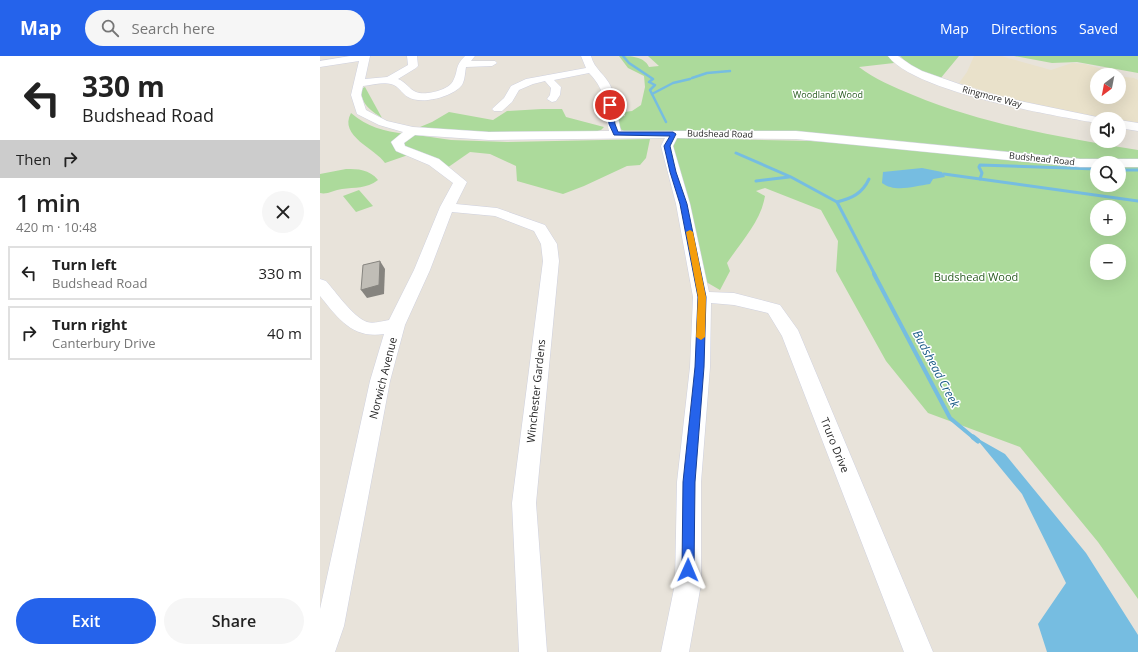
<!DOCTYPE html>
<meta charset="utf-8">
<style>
:root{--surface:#fff;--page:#f6f6f6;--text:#222;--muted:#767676;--line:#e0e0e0;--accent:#2563eb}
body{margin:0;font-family:"Open Sans",sans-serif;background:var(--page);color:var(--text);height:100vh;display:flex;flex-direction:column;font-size:15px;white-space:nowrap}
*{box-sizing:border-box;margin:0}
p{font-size:13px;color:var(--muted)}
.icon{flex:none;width:22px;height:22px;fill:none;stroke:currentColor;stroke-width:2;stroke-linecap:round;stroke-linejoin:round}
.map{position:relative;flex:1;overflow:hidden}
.sheet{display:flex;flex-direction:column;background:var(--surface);width:320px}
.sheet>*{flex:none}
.guide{background:#fff;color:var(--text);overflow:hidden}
.needle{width:26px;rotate:212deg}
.controls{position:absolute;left:770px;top:12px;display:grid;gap:8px}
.controls a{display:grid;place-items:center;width:36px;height:36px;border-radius:50%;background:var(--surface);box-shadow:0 4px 16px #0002;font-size:20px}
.pin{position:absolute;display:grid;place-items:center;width:34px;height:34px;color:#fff;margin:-17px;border:2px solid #fff;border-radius:50%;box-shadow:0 1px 4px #0007}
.me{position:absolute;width:44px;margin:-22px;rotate:1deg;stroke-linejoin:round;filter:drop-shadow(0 0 3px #0008)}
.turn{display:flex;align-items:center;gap:14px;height:84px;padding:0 16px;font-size:18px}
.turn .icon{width:52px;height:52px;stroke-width:2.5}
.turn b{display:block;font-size:28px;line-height:34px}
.then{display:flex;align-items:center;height:38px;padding:0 16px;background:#0003;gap:8px;font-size:15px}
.round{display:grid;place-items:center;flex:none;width:42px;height:42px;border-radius:21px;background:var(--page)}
.headline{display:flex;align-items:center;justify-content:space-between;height:68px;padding:0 16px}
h1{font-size:24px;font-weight:600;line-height:30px}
.button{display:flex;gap:8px;margin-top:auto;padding:8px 16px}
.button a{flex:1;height:46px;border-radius:24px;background:var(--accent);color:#fff;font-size:16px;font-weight:600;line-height:46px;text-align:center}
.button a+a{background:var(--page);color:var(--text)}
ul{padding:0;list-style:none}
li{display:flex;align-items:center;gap:12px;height:54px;margin:0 8px 6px;padding:0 8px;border:2px solid var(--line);border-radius:0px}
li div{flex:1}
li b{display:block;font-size:15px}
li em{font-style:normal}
header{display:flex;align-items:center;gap:24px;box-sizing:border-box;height:56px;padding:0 20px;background:var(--accent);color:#fff}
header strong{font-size:19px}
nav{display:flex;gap:22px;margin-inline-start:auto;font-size:14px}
.search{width:280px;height:36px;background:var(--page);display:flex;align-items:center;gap:10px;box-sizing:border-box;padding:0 14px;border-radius:22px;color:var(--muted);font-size:15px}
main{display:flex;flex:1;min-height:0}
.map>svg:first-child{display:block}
</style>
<header>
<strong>Map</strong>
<div class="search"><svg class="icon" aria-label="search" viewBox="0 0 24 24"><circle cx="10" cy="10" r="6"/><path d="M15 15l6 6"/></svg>Search here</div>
<nav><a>Map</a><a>Directions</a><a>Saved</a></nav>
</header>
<main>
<section class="sheet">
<div class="guide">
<div class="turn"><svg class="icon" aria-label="left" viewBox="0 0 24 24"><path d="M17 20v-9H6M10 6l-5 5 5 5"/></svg><div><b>330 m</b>Budshead Road</div></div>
<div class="then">Then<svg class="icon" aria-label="right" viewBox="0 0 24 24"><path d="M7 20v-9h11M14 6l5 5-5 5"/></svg></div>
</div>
<div class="headline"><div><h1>1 min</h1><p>420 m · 10:48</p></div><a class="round"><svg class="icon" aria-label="close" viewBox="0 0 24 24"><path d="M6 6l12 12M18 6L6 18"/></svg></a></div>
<ul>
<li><svg class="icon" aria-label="left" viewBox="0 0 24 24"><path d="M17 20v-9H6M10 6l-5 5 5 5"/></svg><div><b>Turn left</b><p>Budshead Road</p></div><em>330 m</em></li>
<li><svg class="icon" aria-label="right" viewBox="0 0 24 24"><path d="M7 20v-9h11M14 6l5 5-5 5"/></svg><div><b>Turn right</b><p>Canterbury Drive</p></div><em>40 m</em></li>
</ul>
<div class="button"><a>Exit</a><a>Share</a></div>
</section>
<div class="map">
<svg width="818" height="596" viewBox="0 0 818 596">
<rect width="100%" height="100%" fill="#e8e3da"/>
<!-- education -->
<path fill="#e9e1ca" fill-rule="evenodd" d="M 654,0 L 681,0 L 731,14 L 752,7 L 765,8 L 779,12 L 805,21 L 814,22 L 818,24 L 818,68 L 799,65 L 799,63 L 789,63 L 761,58 L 687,42 L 639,27 L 647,16 ZM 777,19 L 799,19 L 799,41 L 777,41 Z"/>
<!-- green -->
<g fill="#acda9b" fill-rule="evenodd">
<path d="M 299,0 C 310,0 324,0 329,11 L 339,10 L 328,0 L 568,0 L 574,7 L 539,11 C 554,23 574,31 593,39 C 665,69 741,81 818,94 L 818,105 L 754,104 L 484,76 L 460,77 L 304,75 L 298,72 L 295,61 L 305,60 L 304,56 L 312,55 L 321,49 L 325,31 L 324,20 L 308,12 Z"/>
<path d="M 580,0 L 639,0 L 620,23 C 605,17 591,12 580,0 Z"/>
<polygon points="694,0 818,0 818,17 757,6 732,7"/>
<path d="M 45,31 L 62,62 C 50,54 41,48 41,33 Z"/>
<path d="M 222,53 L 242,53 L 246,61 L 284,71 L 281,74 L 274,76 C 216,76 157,79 100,71 L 112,66 L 129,56 L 173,64 L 187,55 Z"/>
<path d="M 31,57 C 47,71 64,75 85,78 L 75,86 L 91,98 L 65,107 C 56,93 18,80 31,57 Z"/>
<polygon points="90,78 131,84 187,86 330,83 326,102 320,109 307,110 264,130 243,138 197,125 196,110 170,98 150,96 127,112 83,91 80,86"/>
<path d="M 357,82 L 490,85 L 600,93 L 777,108 L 777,129 L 799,129 L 799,108 L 818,108 L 818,543 L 778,486 L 700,391 L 608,357 L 566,305 L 516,215 L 518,185 L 501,154 L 445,132 L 436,135 L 445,140 C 441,165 421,186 407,207 L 410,215 L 400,234 L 381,223 L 352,86 ZM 777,151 L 799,151 L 799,173 L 777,173 ZM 777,195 L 799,195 L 799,217 L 777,217 Z"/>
<path d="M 26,113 C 38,113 49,113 58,124 C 46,133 35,131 22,133 C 14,134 7,139 0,137 L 0,118 Z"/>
<polygon points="39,134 53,150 36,156 23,140"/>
</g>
<!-- water -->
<g fill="#76bde1">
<path d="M 602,112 L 622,116 L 625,121 L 613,123 L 610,128 C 595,130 575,137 562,127 L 563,116 Z"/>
<polygon points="655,381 685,398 766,497 818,579 818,596 727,596 718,568 746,527 702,438"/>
</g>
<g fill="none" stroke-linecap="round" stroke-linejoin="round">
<!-- stream-far3 -->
<g stroke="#76bde1" stroke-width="2.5">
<polyline points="303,0 309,7 333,23 329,26 335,29 330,34 346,66"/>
<polyline points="372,22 387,17 410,15"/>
<polyline points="332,38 353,27 370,23"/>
</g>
<!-- stream-far2 -->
<g stroke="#76bde1" stroke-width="3">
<polyline points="416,97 471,121 517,146 555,219"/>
<polyline points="799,114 818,114"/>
<polyline points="624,118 818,145"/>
<polyline points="660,123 662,117 659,111 660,109 777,113"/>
<polyline points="436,125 469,121"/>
<path d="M 517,146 C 532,142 542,138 549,123"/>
</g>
<!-- stream-far1 -->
<polyline stroke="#76bde1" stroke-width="4" points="554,218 630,362 654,382"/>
<!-- stream -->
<polyline stroke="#76bde1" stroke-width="5" points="653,381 658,385"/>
<!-- minor casing -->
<g stroke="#cfd1df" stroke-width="1">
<g id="minor">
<path d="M 30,0 L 50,0 L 45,23 L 67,21 L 88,9 L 87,0 L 97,0 L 98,10 L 96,12 L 78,23 C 86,26 89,33 96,36 C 105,40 129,34 133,25 C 139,14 134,11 145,0 L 155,0 L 151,5 L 175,5 L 177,7 L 172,10 L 146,11 C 145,16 145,24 142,29 C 133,41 101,49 88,41 C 81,37 79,30 71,28 C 63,26 52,29 43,30 L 41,39 L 46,54 L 67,65 L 93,71 L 169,76 L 289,75 C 283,50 289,38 269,17 L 234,24 L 241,31 L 240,39 L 236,45 L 232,46 L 227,43 L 230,39 L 231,32 L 225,25 L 213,28 L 199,34 L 192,46 L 182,55 L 174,55 L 172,53 L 184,42 L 191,30 L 206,23 L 266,12 L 261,0 L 271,0 C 274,13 286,19 291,31 C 297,45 297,61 301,75 L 476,75 L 760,103 L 818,103 L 818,111 L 799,111 L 799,107 L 777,107 L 777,111 L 760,111 L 476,83 L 357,82 L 353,90 L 370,148 L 389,236 L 414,237 L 460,249 L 478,274 L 613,596 L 584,596 L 462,280 L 448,257 L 414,249 L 391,247 L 390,311 L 381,426 L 381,528 L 369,596 L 341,596 L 355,528 L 357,426 L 370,311 L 373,241 L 356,148 L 341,90 L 345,82 L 169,84 L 95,79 L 84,87 L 85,90 L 119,103 L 147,126 L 136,148 L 177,152 L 225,169 L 237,188 L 239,205 L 216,447 L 227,596 L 199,596 L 192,447 L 223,205 L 221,188 L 214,175 L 175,160 L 132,156 L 110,214 L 85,269 L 70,325 L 24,570 L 15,596 L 0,596 L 0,553 L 50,325 L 64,278 C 32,283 18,262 0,240 L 0,223 L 6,225 C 16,236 33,261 47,266 C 54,268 63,265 69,264 L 94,214 L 120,151 L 133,127 L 109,109 L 76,95 L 71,86 L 83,76 L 59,69 L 37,58 L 31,39 L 39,5 L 0,11 L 0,5 Z"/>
<path d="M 568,0 L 578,0 L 591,9 L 602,15 L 659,35 L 695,44 L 777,61 L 782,63 L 777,63 L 777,67 C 731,59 595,36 568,0 Z"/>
<polygon points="799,64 818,67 818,75 799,72"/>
</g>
</g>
<!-- minor -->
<use href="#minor" fill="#fff" fill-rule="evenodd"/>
</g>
<!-- shaded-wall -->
<polygon fill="#86847f" points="60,205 65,213 64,238 47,242 41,234"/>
<!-- building -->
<polygon fill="#c0bdb6" stroke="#86847f" points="60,205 59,229 41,234 43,209"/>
<!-- route -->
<polygon fill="#2563eb" stroke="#184099" points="290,47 292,49 295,68 298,76 353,76 356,78 350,90 356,116 367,148 386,241 384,311 375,426 374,514 372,518 368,520 363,518 362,514 363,426 375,311 378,241 360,148 350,116 344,90 350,80 294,79 289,68 287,49"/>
<!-- slow -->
<polygon fill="#f59e0b" points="370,174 373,176 386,241 385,281 381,284 376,281 378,241 366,176"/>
<g text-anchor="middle" stroke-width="3" stroke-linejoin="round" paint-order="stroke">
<!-- far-park labels -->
<g font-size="9" fill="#285b20" stroke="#fff">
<text x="508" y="42">Woodland Wood</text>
</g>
<!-- far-street labels -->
<g font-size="9" fill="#272727" stroke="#fff">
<text transform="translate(672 41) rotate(15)" y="3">Ringmore Way</text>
<text transform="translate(400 78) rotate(1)" y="3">Budshead Road</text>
<text transform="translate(722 103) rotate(6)" y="3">Budshead Road</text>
</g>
<!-- park labels -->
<g font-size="11" fill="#285b20" stroke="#fff">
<text x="656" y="225">Budshead Wood</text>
</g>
<!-- street labels -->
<g font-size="11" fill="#272727" stroke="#fff">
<text transform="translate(63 322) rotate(-76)" y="4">Norwich Avenue</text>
<text transform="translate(216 335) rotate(-84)" y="4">Winchester Gardens</text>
<text transform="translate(515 389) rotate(68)" y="4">Truro Drive</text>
</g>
<!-- water labels -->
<g font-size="12" font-style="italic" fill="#1a5b88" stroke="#fff">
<text transform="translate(616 313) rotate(62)" y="4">Budshead Creek</text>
</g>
</g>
</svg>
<div class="controls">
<a><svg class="needle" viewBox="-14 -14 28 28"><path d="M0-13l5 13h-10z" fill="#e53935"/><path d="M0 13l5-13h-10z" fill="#767676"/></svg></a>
<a><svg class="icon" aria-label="sound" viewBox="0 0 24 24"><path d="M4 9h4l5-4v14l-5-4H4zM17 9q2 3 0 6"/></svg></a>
<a><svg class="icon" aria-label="search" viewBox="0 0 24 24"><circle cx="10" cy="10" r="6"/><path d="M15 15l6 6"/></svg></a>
<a>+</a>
<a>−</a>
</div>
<div class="pin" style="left:290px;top:49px;background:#d93025"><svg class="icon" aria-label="arrive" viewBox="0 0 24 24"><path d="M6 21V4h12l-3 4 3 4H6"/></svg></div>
<svg class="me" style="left:368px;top:514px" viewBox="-20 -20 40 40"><path d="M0-17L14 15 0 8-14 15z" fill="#2563eb" stroke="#fff" stroke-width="4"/></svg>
</div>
</main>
